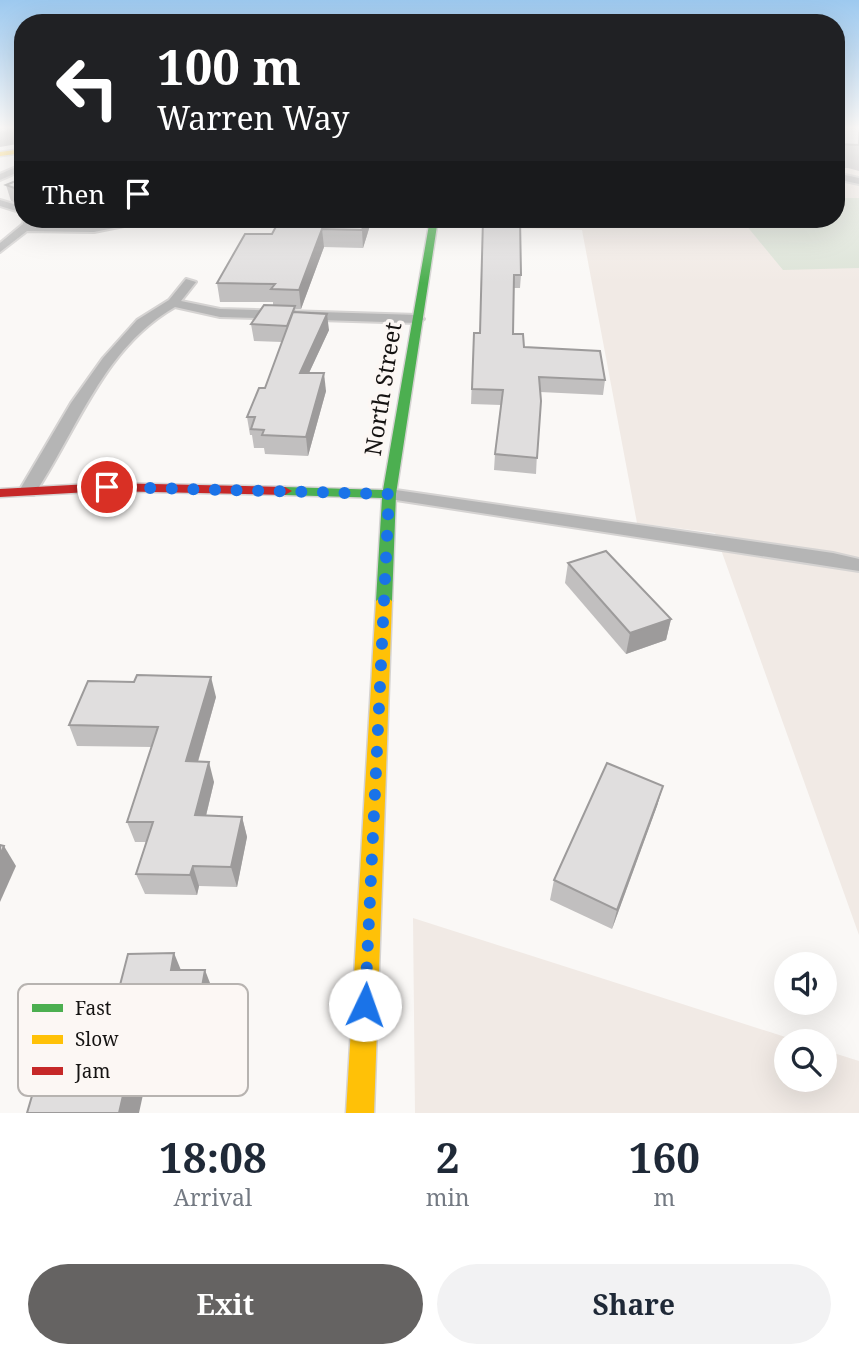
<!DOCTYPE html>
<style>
:root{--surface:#fff;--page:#f2f2f3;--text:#1f2937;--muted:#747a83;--accent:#656362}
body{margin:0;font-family:"Noto Serif",serif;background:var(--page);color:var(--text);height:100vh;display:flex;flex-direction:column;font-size:26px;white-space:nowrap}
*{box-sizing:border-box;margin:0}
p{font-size:23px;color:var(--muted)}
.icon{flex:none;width:38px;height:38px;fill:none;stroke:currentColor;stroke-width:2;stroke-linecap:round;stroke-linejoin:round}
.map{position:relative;height:1113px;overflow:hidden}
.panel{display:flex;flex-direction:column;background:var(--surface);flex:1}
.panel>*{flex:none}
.hud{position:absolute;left:14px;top:14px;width:831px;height:214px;border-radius:28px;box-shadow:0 7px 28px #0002;background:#202124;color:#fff;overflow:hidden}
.buttons{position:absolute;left:774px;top:952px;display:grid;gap:14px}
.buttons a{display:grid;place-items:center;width:63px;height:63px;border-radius:50%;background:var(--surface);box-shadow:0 7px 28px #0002;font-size:35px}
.pin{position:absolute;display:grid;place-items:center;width:60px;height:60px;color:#fff;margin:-30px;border:4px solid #fff;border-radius:50%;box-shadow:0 2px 7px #0007}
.me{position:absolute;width:77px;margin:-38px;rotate:3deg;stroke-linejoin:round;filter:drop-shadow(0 0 5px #0008)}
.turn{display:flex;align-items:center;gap:24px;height:147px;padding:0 28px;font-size:32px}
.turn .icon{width:91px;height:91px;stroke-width:2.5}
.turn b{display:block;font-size:49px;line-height:60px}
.then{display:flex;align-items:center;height:66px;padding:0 28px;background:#0003;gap:14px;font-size:26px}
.eta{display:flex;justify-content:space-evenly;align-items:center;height:119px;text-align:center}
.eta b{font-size:42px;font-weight:700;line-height:49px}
.action{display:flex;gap:14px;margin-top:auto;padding:14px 28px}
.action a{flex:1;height:80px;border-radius:42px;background:var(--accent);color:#fff;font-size:28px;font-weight:700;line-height:80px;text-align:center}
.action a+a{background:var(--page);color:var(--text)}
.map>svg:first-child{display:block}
</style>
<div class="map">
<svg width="859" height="1113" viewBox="0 0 859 1113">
<rect width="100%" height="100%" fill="#faf8f6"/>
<!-- built -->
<g fill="#f1eae5">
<polygon points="837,127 859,127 859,935 715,533 637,523 582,230 450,227 452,219 836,219"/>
<polygon points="413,918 798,1041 786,1041 786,1080 824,1080 824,1050 859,1061 859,1113 415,1113"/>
</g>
<!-- green -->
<polygon fill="#dce3d7" points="837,198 859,198 859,268 783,270 741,219 836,219"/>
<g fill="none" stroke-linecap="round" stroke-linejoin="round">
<!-- lane casing -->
<g stroke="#d5d3d2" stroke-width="4">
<g id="lane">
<polygon points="23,164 23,170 0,180 0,174"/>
<polygon points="836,173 859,178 859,184 836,179"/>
<polygon points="0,200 23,207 23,213 0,206"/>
<polygon points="24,219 32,219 33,225 94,226 125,219 138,219 124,226 94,232 27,231 0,252 0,243 23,224"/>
<path d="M 186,279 L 196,282 L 181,301 L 220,309 L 418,315 L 424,319 L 418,323 L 220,317 L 175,307 C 103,348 78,429 34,495 L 22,495 L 19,491 L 71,403 L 103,358 L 137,320 L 169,300 Z"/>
<polygon points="389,489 833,553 859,559 859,571 383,498 380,494"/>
</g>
</g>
<!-- fast casing -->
<g stroke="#d5d3d2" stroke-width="3">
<polygon id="fast" points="430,219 438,219 396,494 392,601 384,607 376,601 382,498 285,495 278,491 285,487 383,490"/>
</g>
<!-- slow casing -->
<g stroke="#d5d3d2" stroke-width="3">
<g id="slow">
<polygon points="23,149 23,153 0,156 0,152"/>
<polygon points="384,595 392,601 374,1113 346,1113 376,601"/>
</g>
</g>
<!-- jam casing -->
<g stroke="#d5d3d2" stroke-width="3">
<polygon id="jam" points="107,483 285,487 292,491 285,495 107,491 0,497 0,489"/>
</g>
<!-- lane -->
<use href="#lane" fill="#b5b5b5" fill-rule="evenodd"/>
<!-- fast -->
<use href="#fast" fill="#4caf50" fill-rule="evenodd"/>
<!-- slow -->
<use href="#slow" fill="#ffc107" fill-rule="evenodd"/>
<!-- jam -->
<use href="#jam" fill="#c62828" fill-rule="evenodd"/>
</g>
<!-- wall -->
<g fill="#c1bfbf">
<polygon points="836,127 859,127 859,171 848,168 836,168"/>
<polygon points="23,178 23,206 11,201 6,185"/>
<polygon points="372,219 363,248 324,247 301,309 295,309 296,312 329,330 309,373 326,391 308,456 265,454 264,448 254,448 252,435 250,435 247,417 265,388 282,342 254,341 251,324 273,305 273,302 220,302 217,283 272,234"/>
<polygon points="483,219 521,275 520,288 513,288 513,334 524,347 605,380 603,395 540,392 536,474 494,470 495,454 501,405 471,404 474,333 480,333"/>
<polygon points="568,563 671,619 666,640 626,654 565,583"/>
<polygon points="216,697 198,762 214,782 206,816 242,817 247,837 237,887 199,886 197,895 145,894 136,874 146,842 135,842 127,822 152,747 77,746 69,725"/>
<polygon points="663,786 657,806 612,929 550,900 554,880"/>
<polygon points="181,970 215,996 203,1067 149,1067 41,1065 29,1049 120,985"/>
</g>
<!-- shaded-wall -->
<g fill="#9d9b9b">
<polygon points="19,129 23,143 0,147 0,132"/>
<polygon points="366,219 372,219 363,248 362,230"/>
<polygon points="322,229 324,247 301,309 299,290"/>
<polygon points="327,314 329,330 301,390 300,373"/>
<polygon points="324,373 326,391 308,456 306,437"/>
<polygon points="671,619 666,640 626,654 630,633"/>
<polygon points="211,677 216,697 192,782 186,761"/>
<polygon points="209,762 214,782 201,836 195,815"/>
<polygon points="663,786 657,806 612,929 617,910"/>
<polygon points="242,817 247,837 237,887 231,867"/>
<polygon points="4,846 16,866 0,902 0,855"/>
<polygon points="193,866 199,886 197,895 190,875"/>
<polygon points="174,953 185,980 171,970"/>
<polygon points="205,970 215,996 203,1067 192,1042"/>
<polygon points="135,1043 149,1067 139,1113 119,1113"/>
</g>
<!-- building -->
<g fill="#e0dede" stroke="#9d9b9b" stroke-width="2">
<polygon points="0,127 23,127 23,137 22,137 19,129 0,132"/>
<polygon points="836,127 859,127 859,145 836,144"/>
<polygon points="23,178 23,191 6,185"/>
<polygon points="280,219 366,219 362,230 322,229 299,290 271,289 275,284 217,283 245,234 272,234"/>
<polygon points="483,219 520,219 521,275 514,275 513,334 523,334 524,347 600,351 605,380 539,377 541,401 537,458 495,454 503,390 472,389 474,333 480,333"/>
<polygon points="264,305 295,306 287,326 251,324"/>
<polygon points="293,312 327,314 300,373 324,373 306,437 262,435 264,430 251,429 255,417 247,417 259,388 265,388"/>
<polygon points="606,551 671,619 630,633 568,563"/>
<polygon points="137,675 211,677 186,761 209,762 195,815 242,817 231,867 193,866 190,875 136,874 153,822 127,822 158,727 69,725 88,681 134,682"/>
<polygon points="607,763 663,786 617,910 554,880"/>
<polygon points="0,845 4,846 0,855"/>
<polygon points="174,953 171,970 205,970 192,1042 135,1043 119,1113 27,1113 46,1048 29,1049 48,986 120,985 128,954"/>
</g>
<!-- sky -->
<linearGradient id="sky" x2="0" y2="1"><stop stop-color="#9dc9ef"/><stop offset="0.45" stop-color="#fdfcfb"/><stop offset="1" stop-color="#fdfcfb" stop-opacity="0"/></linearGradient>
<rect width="859" height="283" fill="url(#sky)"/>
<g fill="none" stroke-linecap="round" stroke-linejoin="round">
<!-- route -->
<polyline stroke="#1a73e8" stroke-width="12" stroke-dasharray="0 21.6" points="107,487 389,494 365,1005"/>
</g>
<g text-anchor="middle" stroke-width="7" stroke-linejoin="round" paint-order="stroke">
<!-- street labels -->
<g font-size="23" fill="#151312" stroke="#fcf7f4">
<text transform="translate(383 389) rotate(-81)" y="8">North Street</text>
</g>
</g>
<!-- legend -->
<rect x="18" y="984" width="230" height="112" rx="10" fill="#fcf7f4" stroke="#b7b3b0" stroke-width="2"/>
<rect x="32" y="1004" width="31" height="8" fill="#4caf50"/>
<rect x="32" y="1035" width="31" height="9" fill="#ffc107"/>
<rect x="32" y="1067" width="31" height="8" fill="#c62828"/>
<g font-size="19" fill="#151312">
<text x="75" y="1015">Fast</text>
<text x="75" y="1046">Slow</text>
<text x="75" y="1078">Jam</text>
</g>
</svg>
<div class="buttons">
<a><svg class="icon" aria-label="sound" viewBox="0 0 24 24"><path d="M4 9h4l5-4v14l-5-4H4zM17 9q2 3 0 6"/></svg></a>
<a><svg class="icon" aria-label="search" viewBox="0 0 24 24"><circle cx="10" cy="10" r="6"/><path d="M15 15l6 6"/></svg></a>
</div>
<div class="pin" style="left:107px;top:487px;background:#d93025"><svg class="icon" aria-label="arrive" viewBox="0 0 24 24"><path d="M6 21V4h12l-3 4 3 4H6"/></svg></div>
<svg class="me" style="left:365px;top:1005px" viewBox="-20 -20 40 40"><circle r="19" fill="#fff"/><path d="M0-13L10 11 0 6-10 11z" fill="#1a73e8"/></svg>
<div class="hud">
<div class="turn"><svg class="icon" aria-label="left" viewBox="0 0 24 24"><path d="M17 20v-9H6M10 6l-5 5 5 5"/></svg><div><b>100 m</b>Warren Way</div></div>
<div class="then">Then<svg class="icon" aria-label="arrive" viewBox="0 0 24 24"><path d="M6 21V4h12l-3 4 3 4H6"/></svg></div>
</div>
</div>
<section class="panel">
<div class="eta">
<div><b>18:08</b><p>Arrival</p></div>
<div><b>2</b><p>min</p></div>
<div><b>160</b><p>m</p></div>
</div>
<div class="action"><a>Exit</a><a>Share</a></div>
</section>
